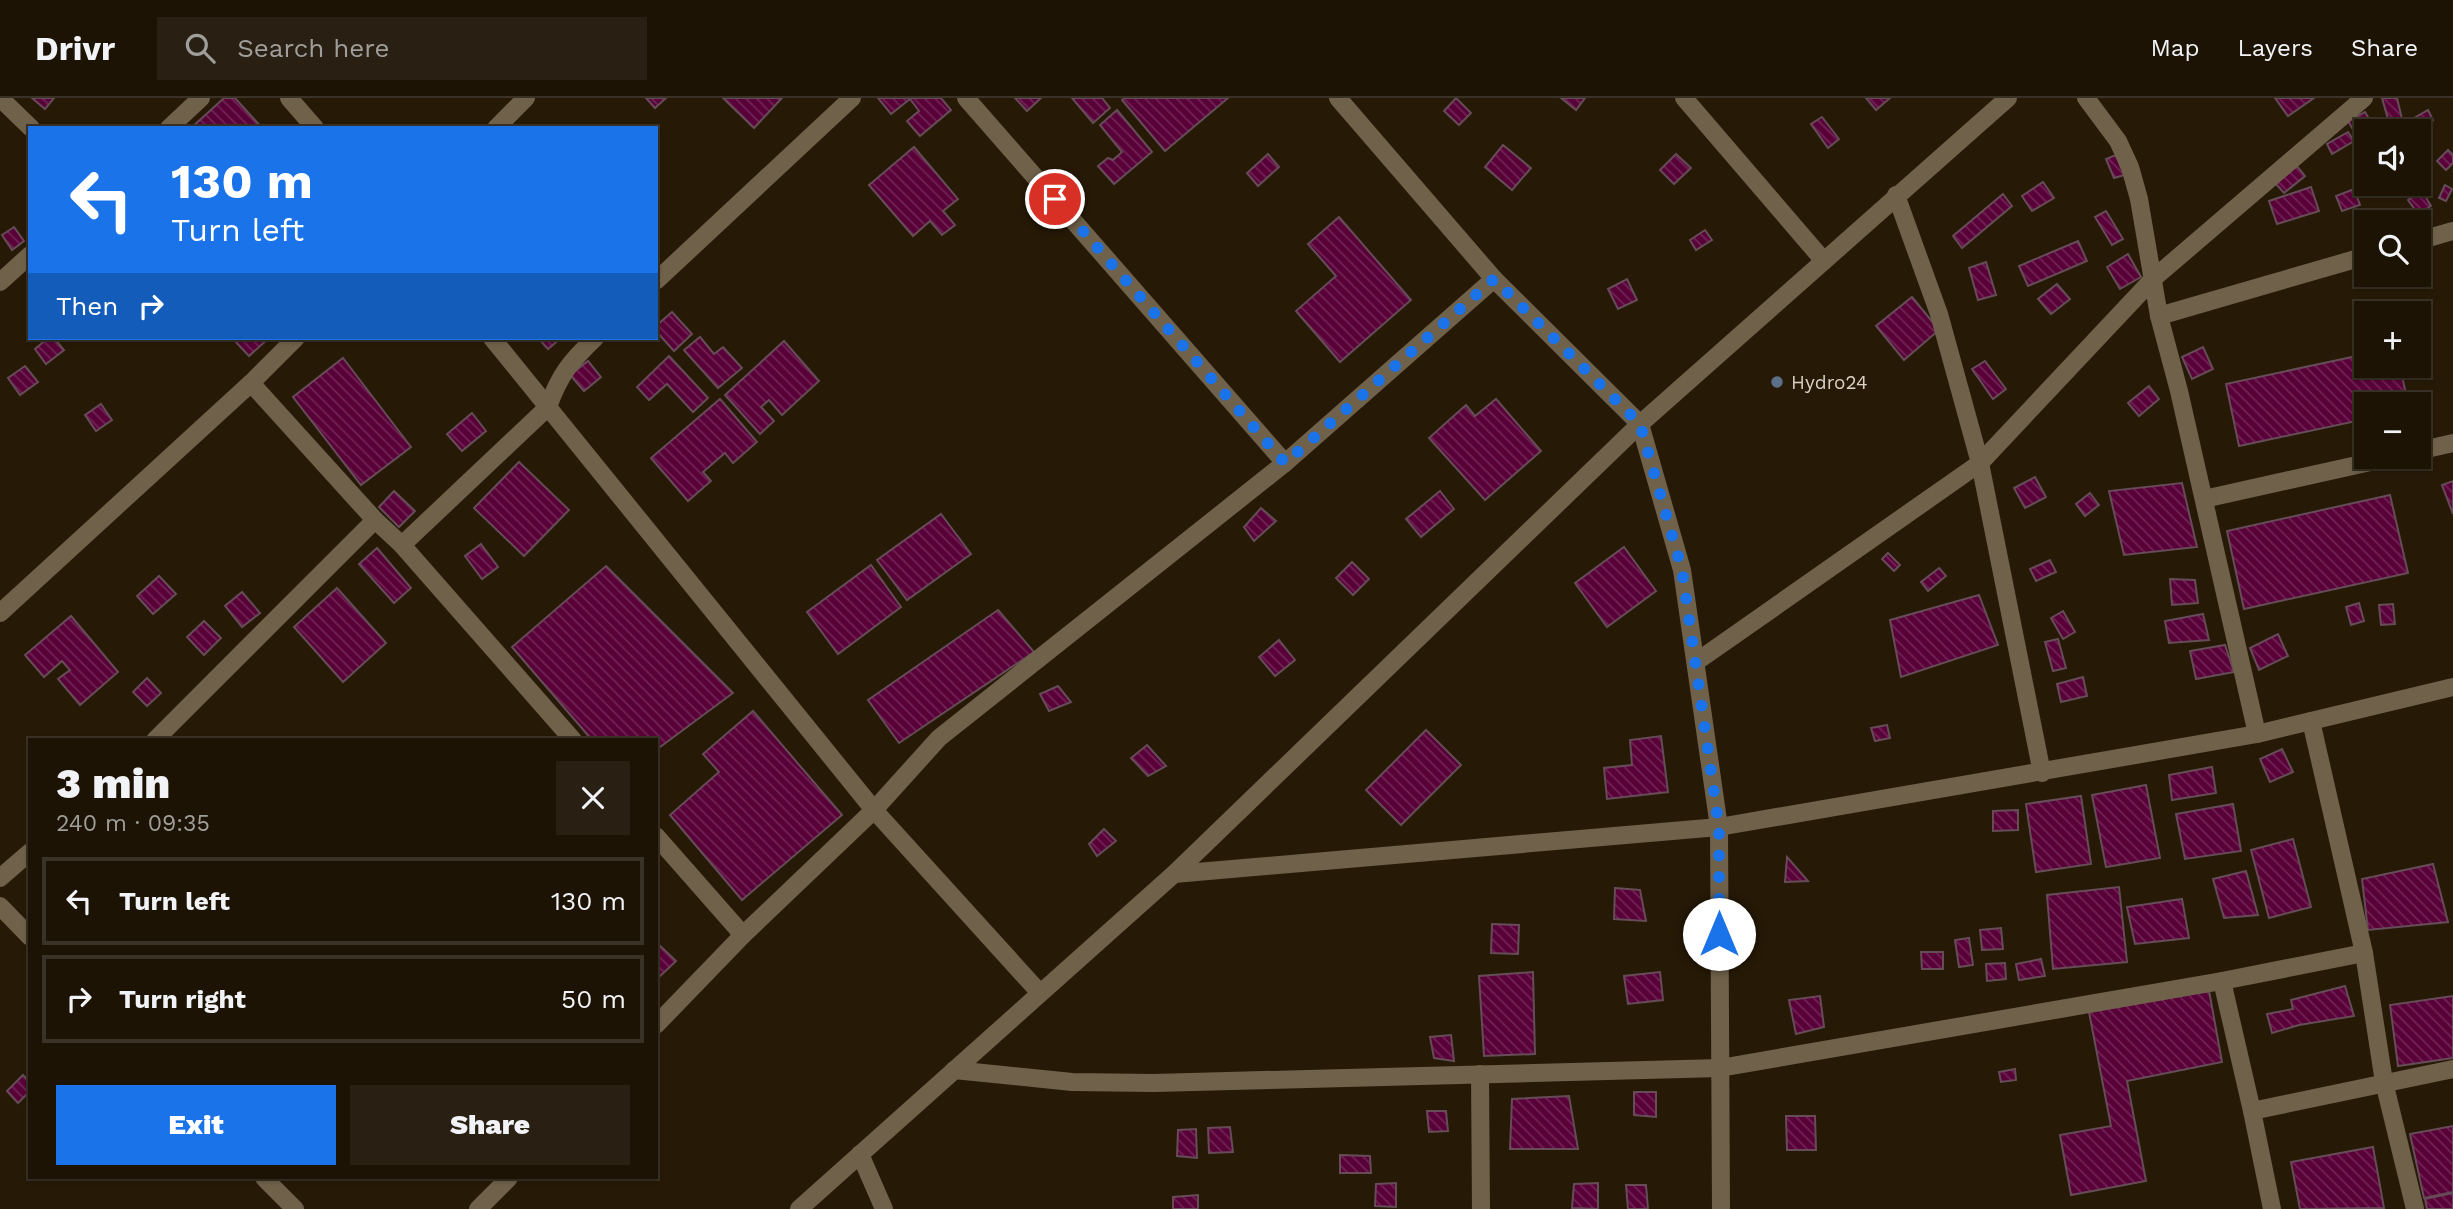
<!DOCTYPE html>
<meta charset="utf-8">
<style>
:root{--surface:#1c1304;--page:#292013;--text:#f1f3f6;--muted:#a09e9a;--line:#3a3226;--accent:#1a73e8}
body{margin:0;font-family:"Work Sans",sans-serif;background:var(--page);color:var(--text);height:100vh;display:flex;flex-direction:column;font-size:26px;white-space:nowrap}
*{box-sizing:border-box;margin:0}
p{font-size:23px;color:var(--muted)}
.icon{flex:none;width:38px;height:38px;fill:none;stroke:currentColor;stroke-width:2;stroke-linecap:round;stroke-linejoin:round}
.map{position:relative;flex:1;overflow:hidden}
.panel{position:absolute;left:28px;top:640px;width:630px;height:441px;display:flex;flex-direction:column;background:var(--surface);border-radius:0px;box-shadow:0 2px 5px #0004,0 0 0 2px var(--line)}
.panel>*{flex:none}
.banner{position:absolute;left:28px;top:28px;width:630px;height:214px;border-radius:0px;box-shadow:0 2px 5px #0004,0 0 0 2px var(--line);background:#1a73e8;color:#fff;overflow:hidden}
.buttons{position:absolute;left:2354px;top:21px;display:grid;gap:14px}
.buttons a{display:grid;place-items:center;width:77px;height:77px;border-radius:0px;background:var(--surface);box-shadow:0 2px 5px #0004,0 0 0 2px var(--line);font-size:35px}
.pin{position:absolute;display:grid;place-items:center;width:60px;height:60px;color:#fff;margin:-30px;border:4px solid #fff;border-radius:50%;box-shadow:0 2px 7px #0007}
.me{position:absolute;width:77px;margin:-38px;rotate:0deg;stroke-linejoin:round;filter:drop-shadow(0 0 5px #0008)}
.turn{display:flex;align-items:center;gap:24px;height:147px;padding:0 28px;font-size:32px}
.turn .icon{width:91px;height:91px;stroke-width:2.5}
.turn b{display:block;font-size:49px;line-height:60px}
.then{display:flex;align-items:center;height:66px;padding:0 28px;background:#0003;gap:14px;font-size:26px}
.round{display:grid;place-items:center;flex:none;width:74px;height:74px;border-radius:0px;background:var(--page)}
.summary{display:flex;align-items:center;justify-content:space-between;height:119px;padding:0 28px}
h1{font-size:42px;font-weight:800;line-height:52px}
.primary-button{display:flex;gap:14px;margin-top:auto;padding:14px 28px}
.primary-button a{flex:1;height:80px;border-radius:0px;background:var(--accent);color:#fff;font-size:28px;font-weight:800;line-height:80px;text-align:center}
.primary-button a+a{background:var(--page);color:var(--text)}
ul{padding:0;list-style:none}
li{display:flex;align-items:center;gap:21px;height:88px;margin:0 14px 10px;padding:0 14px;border:4px solid var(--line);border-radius:0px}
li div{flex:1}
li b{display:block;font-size:26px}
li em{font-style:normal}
header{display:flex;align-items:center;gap:42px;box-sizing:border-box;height:98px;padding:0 35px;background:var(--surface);border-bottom:2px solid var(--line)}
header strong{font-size:33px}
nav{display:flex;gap:38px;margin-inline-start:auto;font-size:24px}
.search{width:490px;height:63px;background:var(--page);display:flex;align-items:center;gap:18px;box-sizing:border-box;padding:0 24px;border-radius:0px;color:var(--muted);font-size:26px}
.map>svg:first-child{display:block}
</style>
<header>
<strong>Drivr</strong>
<div class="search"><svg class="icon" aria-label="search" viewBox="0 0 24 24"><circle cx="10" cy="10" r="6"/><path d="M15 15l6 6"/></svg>Search here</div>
<nav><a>Map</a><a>Layers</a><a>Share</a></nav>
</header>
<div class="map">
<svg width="2453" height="1111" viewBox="0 0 2453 1111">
<defs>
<pattern id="building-back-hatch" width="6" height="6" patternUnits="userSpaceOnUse" patternTransform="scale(1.75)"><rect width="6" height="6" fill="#590039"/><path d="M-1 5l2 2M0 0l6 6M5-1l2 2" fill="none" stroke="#702454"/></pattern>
</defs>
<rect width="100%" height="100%" fill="#261906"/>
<!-- building -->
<g fill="url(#building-back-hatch)" stroke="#654c57" stroke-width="2">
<polygon points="32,0 54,0 45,11"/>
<polygon points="224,0 235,0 262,30 191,30"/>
<polygon points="646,0 666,0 655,10"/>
<polygon points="723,0 782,0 754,30"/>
<polygon points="878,0 941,0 951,12 920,38 907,23 919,13 910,1 891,16"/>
<polygon points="1015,0 1041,0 1027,13"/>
<polygon points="1072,0 1102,0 1110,10 1093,25"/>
<polygon points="1124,0 1228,0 1165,53 1122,2"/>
<polygon points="1456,0 1471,15 1459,27 1444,13"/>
<polygon points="1561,0 1585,0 1576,12"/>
<polygon points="1866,0 1890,0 1876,12"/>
<polygon points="2275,0 2314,0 2288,18"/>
<polygon points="2382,0 2397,0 2403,25 2390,28"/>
<polygon points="1117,12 1152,54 1114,86 1098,68 1108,60 1113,62 1122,54 1100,27"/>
<polygon points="2428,12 2433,22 2416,32 2411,22"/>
<polygon points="2365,14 2372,26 2355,35 2348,23"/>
<polygon points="1822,19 1839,41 1828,50 1811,26"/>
<polygon points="2348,34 2354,43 2332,56 2327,46"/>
<polygon points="1503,47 1531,70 1512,92 1485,69"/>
<polygon points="914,49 958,101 943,113 955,127 942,137 930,123 913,138 869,87"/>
<polygon points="2448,52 2453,57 2453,65 2446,72 2437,63"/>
<polygon points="2366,53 2366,73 2359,75 2353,57"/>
<polygon points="1268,56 1279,69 1258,88 1247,75"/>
<polygon points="1676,56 1691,70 1674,86 1660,72"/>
<polygon points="2116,57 2124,77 2114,80 2106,61"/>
<polygon points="2297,68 2305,78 2284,95 2275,85"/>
<polygon points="2043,84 2054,100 2032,113 2022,98"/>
<polygon points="2445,87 2452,91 2446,103 2439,100"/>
<polygon points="2311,89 2319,113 2277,126 2269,103"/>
<polygon points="2354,91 2360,107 2342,113 2336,98"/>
<polygon points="2422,93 2431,108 2418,116 2408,102"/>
<polygon points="2003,96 2012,108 1962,150 1953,138"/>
<polygon points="2106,113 2123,141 2112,147 2095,119"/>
<polygon points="1339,119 1411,202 1340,264 1296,213 1336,178 1308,146"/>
<polygon points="14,129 24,143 12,152 2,137"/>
<polygon points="1705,132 1712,142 1696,152 1690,142"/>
<polygon points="2078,143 2087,163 2028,188 2019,168"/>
<polygon points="2128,156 2141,179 2120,191 2107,169"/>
<polygon points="1986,164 1996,197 1978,202 1969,170"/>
<polygon points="1627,181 1637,202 1618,211 1608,191"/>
<polygon points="2057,186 2070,201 2051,216 2038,201"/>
<polygon points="1912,199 1939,232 1904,262 1876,228"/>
<polygon points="672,214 692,236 674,253 656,233 656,228"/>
<polygon points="700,239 714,256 723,249 742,270 718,290 684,252"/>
<polygon points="48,240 54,240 64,252 46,266 35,251"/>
<polygon points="232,240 269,240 249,258"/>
<polygon points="538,240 561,240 548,251"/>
<polygon points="784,243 819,283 782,317 769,302 761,309 774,323 760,336 725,297"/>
<polygon points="2203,249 2213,271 2192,281 2182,259"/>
<polygon points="2366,256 2366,268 2400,268 2408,306 2366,306 2366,321 2239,348 2226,286"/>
<polygon points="669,258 708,300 693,314 667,286 649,302 637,289"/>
<polygon points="343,260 411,349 361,387 293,299"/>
<polygon points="588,263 601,279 584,293 570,277"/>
<polygon points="1985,263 2006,291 1993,301 1972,271"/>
<polygon points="25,268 38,284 20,297 8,280"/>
<polygon points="2149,288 2159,301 2139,318 2128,305"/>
<polygon points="720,301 757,344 733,365 725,355 703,374 711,383 688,403 651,360"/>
<polygon points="1496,301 1541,353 1485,402 1429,340 1466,307 1475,318"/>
<polygon points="101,306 112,322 96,333 85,317"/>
<polygon points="472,315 486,333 462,353 447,336"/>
<polygon points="519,364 569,412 524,458 474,410"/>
<polygon points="2035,379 2046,399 2025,410 2014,390"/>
<polygon points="2453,383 2453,416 2442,387"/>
<polygon points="2182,385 2197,449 2124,457 2109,393"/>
<polygon points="394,393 415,413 399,429 379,409"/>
<polygon points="1440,393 1454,411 1421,439 1406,421"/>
<polygon points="2090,395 2099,407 2085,418 2076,406"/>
<polygon points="2390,397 2408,475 2244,511 2227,433"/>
<polygon points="1261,410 1276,423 1254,443 1244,429"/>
<polygon points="941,416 971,456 907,502 877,462"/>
<polygon points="481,446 498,469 482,481 465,458"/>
<polygon points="1624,449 1656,493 1607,529 1575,485"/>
<polygon points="377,450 411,490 394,505 359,466"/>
<polygon points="1888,455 1900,467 1894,473 1882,461"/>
<polygon points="2050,462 2056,474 2036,483 2030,471"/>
<polygon points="1352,464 1369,481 1353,497 1336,480"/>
<polygon points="871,467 901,509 838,556 807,514"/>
<polygon points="606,468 733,595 656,652 656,642 592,642 512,549"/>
<polygon points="1939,470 1946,478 1928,493 1921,484"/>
<polygon points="159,478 176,496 153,516 137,498"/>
<polygon points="2170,481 2195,482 2198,505 2172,507"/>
<polygon points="337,490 386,545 343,584 294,529"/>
<polygon points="242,494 260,515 242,529 225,508"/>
<polygon points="1979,497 1998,547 1901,579 1890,522"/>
<polygon points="2359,505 2364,523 2351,527 2346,509"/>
<polygon points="2393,506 2395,526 2381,527 2379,507"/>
<polygon points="998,512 1034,554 899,645 868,602"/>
<polygon points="2063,513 2075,534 2063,541 2051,520"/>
<polygon points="2203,516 2209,542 2169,545 2165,523"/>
<polygon points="71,518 118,574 80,607 58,581 70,572 62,563 44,579 25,557"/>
<polygon points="204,523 221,540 204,557 187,539"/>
<polygon points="2278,536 2288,558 2259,572 2250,550"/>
<polygon points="2058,541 2066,570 2053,573 2045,544"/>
<polygon points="1279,542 1295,562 1275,578 1259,559"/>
<polygon points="2225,547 2234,574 2196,581 2190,553"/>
<polygon points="2083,579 2087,598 2061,604 2057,586"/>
<polygon points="147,580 161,595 147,608 133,594"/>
<polygon points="1058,588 1071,604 1049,613 1040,596"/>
<polygon points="753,613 842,717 742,802 670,717 719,674 703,656"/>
<polygon points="1887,627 1890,640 1875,643 1871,630"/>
<polygon points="1426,632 1461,667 1401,727 1366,692"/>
<polygon points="1661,638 1668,694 1607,701 1604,670 1632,667 1630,642"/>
<polygon points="1147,647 1166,668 1148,678 1131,660"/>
<polygon points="2282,651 2293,674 2270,684 2260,661"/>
<polygon points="2212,669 2216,695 2172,702 2169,677"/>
<polygon points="2146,687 2160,760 2106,769 2092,697"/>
<polygon points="2081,698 2091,766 2036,774 2026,706"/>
<polygon points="2233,706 2241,753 2185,761 2176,716"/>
<polygon points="2018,712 2018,732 1993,733 1993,713"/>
<polygon points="1104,731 1116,743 1097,758 1089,746"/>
<polygon points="2293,741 2311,809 2269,820 2251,752"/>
<polygon points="1787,759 1808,783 1785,784"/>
<polygon points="2433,766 2448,824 2368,832 2362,781"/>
<polygon points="2246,773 2258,817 2224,820 2213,781"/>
<polygon points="2119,789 2127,864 2053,871 2047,797"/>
<polygon points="1615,790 1640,792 1646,823 1614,821"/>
<polygon points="2182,801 2189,840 2135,846 2127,809"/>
<polygon points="1492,826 1519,827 1518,856 1491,855"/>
<polygon points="2001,830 2003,851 1982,852 1980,832"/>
<polygon points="1969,840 1973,867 1959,869 1955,842"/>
<polygon points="656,844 676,863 658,880 656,878"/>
<polygon points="1921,854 1943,854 1943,871 1922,871"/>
<polygon points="2041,861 2045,878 2019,882 2016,866"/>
<polygon points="2005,865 2006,881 1987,883 1986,866"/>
<polygon points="1533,874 1535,956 1484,958 1479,878"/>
<polygon points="1660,874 1663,902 1628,906 1624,878"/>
<polygon points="2208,887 2222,964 2127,983 2146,1083 2071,1097 2060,1037 2111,1028 2088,909"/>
<polygon points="2345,888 2354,918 2299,927 2272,935 2267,916 2293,911 2291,902"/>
<polygon points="1820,898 1824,929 1796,936 1789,902"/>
<polygon points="2453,898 2453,960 2398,968 2390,907"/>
<polygon points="1451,937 1454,963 1434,960 1430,939"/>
<polygon points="2015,971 2016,982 2001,984 1999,974"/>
<polygon points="23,977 30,984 30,993 18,1005 7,993"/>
<polygon points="1634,994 1656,994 1656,1019 1634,1017"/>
<polygon points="1569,998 1578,1051 1510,1051 1512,1001"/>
<polygon points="1427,1013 1446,1013 1448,1033 1429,1034"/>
<polygon points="1786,1018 1815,1018 1816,1052 1787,1052"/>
<polygon points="2453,1028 2453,1094 2424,1100 2410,1036"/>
<polygon points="1230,1029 1233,1054 1209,1055 1208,1030"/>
<polygon points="1196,1031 1197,1060 1177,1058 1178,1032"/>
<polygon points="2373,1049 2384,1110 2300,1111 2291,1064"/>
<polygon points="1340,1057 1370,1058 1371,1075 1340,1075"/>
<polygon points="1396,1085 1396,1109 1375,1108 1376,1086"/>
<polygon points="1598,1085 1598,1111 1572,1110 1574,1086"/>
<polygon points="1626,1087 1646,1087 1648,1111 1628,1111"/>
<polygon points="2453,1095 2453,1111 2427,1111 2425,1101"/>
<polygon points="1198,1097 1198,1111 1173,1111 1173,1099"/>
</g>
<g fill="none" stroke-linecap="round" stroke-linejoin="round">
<!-- minor -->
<g stroke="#70614b" stroke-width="18">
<polyline points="0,0 31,30"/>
<polyline points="289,0 315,30"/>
<polyline points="966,0 1285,365"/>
<polyline points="1338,0 1494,181 1640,326"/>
<polyline points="1684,0 1824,163"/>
<polyline points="2086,0 2118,43 2130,69 2139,101 2159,218 2179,293 2257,636"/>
<polyline points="169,30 201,0"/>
<polyline points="496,30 526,0"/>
<polyline points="1896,97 1939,216 1980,365 2042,675"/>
<polyline points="2418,143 2453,133"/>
<polyline points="656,183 852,0"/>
<polyline points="0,184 30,157"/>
<polyline points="2159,218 2366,158"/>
<polyline points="492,240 874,712 1040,895"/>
<polyline points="251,285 375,422 402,447 573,642"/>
<polyline points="2418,353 2453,345"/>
<polyline points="2204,401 2393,359"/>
<path d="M 402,447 L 548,309 C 560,276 570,264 595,240"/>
<polyline points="0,515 251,285 296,240"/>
<polyline points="1696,564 1980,365 2154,180 2364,0"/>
<polyline points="2311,623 2364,855 2384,984 2415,1111"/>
<polyline points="155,642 375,422"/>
<polyline points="656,738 743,837"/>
<polyline points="1174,776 1719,729 2257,636 2453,589"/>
<polyline points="0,780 30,754"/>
<polyline points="0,808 30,839"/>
<polyline points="2222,883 2252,1013 2272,1111"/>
<polyline points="656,927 743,837 874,712 939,640 1285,365 1494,181"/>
<polyline points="954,972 1072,984 1154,985 1720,970 2222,883 2364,855"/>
<polyline points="1480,976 1481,1111"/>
<polyline points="2252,1013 2453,971"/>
<polyline points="860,1056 884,1111"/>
<polyline points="264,1080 295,1111"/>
<polyline points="478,1111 509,1080"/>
</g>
<!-- tertiary -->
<g stroke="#70614b" stroke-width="18">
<polyline points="1640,326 1682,472 1719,729 1721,1111"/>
<polyline points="799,1111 1174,776 1640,326 2008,0"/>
</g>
</g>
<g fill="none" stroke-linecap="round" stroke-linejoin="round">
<!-- route -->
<polyline stroke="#1a73e8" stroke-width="12" stroke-dasharray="0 21.6" points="1055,101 1285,365 1494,181 1640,326 1682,472 1719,729 1719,836"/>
</g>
<!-- markers -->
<circle fill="#5c6f8a" stroke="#261906" stroke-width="2.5" cx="1777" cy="284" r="7"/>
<g text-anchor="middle" stroke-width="6" stroke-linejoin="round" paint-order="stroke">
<!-- poi labels -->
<g font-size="19" fill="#dad2c6" stroke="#261906" text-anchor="start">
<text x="1791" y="291">Hydro24</text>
</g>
</g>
</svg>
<div class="buttons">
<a><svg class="icon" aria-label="sound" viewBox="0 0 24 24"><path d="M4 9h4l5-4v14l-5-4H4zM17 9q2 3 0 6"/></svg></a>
<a><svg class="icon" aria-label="search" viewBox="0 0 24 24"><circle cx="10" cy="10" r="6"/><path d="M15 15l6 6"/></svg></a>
<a>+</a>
<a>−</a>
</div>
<div class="pin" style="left:1055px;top:101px;background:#d93025"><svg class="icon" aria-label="arrive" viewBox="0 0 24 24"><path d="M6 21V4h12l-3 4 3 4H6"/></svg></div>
<svg class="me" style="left:1719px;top:836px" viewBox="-20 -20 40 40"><circle r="19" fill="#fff"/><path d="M0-13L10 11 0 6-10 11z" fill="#1a73e8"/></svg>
<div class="banner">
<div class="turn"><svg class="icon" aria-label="left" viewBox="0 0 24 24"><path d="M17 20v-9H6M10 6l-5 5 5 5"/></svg><div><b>130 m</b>Turn left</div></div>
<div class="then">Then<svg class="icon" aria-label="right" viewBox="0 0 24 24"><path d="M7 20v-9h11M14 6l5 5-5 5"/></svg></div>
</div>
<section class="panel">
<div class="summary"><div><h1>3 min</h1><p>240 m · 09:35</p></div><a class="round"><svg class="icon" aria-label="close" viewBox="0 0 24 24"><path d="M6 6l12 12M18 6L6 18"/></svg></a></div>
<ul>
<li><svg class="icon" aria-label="left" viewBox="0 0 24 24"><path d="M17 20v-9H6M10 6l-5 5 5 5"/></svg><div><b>Turn left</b></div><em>130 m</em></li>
<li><svg class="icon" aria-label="right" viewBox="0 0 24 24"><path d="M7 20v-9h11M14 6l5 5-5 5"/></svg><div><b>Turn right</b></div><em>50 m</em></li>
</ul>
<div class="primary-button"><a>Exit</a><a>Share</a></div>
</section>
</div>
